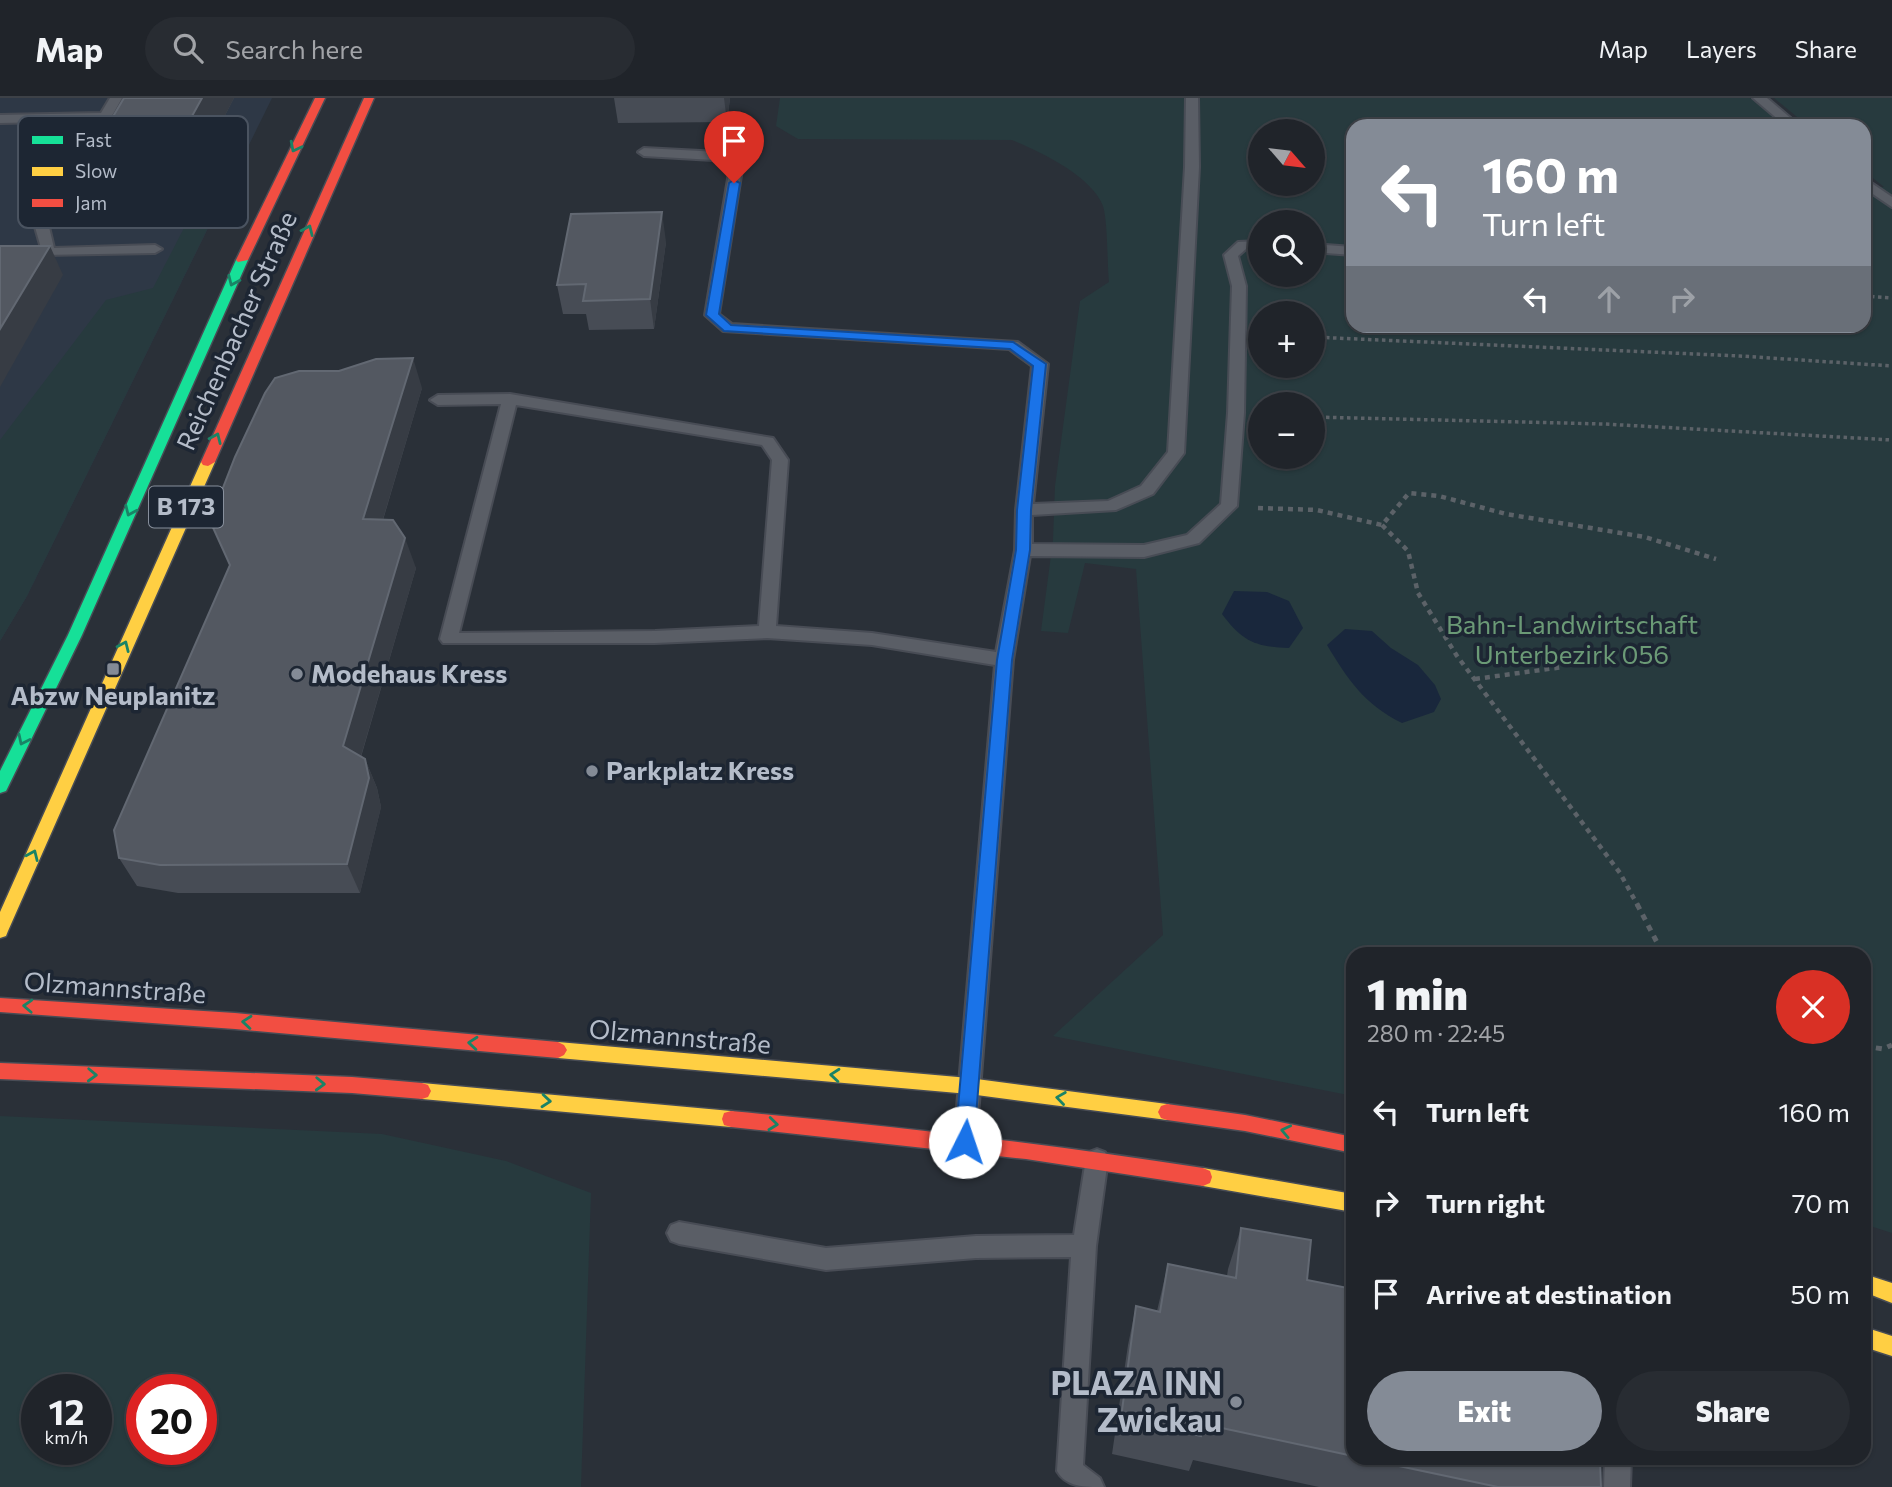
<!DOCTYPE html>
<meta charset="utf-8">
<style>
:root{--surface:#20242a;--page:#282c32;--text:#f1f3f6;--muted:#a2a4a8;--line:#3d4147;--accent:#848b96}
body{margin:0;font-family:Commissioner,sans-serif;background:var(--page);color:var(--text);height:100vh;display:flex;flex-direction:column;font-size:26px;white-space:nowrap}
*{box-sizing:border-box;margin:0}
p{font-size:23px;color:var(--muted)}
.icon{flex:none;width:38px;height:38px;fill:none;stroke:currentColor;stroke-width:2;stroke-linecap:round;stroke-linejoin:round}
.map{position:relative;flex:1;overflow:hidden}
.panel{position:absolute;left:1346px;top:849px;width:525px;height:518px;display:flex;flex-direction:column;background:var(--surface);border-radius:21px;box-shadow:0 2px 5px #0004,0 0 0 2px var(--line)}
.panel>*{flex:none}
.hud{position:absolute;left:1346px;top:21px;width:525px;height:214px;border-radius:21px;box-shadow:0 2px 5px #0004,0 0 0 2px var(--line);background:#848b96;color:#fff;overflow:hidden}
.needle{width:46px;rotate:118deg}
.buttons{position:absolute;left:1248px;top:21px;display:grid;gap:14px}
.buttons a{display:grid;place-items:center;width:77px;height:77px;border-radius:50%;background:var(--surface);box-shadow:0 2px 5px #0004,0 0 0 2px var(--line);font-size:35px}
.speed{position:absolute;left:21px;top:1276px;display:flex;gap:14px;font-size:35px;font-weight:700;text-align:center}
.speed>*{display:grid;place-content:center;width:91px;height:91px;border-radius:50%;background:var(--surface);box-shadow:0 2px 5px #0004,0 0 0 2px var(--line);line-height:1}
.speed small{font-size:18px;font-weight:400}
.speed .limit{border:10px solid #d22;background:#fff;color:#111}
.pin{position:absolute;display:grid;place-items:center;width:60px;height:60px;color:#fff;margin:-72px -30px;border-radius:50% 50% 50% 0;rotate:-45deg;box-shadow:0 0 7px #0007}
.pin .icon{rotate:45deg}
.me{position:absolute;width:77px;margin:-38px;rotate:4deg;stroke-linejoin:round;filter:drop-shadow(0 0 5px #0008)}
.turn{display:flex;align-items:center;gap:24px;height:147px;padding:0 21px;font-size:32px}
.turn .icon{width:91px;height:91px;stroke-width:2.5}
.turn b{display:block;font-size:49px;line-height:60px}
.lanes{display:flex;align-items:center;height:66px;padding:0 21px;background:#0003;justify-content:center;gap:35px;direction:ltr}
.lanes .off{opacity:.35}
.round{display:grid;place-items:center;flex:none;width:74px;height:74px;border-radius:37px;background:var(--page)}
.headline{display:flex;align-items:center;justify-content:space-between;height:119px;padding:0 21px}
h1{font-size:42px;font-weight:800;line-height:52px}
.action{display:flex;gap:14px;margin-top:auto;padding:14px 21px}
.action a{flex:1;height:80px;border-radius:42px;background:var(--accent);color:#fff;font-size:28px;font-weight:800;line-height:80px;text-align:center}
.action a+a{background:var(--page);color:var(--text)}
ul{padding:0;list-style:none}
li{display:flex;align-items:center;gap:21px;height:91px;padding:0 21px}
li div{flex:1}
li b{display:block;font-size:26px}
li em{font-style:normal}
header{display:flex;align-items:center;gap:42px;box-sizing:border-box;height:98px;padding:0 35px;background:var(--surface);border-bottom:2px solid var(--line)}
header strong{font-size:33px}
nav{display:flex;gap:38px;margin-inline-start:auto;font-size:24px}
.search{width:490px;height:63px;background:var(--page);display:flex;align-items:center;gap:18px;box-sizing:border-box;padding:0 24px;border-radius:38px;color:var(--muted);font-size:26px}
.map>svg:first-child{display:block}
</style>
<header>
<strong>Map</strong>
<div class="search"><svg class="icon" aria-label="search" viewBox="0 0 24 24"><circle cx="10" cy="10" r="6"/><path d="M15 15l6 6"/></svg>Search here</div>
<nav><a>Map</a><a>Layers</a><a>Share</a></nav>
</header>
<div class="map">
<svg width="1892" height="1389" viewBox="0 0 1892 1389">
<rect width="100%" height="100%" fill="#2a3038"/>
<!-- airport -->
<polygon fill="#2e3846" points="0,0 272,0 27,498 0,543"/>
<!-- green -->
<g fill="#273a3e" fill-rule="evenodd">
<path d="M 780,0 L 1750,0 L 1786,28 L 1353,28 L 1353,228 L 1864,228 L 1864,88 L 1884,89 L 1864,73 L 1864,28 L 1808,28 L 1774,0 L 1892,0 L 1892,1135 L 1864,1126 L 1864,856 L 1353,856 L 1353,998 L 1053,938 L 1163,837 L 1136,471 L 1085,465 L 1068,535 L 1041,533 L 1053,442 L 1055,388 L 1080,203 L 1109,184 C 1107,165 1108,125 1103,108 C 1092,78 1039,53 1012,42 L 798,41 L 776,28 ZM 1260,33 L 1312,33 L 1312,86 L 1260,86 ZM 1260,124 L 1312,124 L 1312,177 L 1260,177 ZM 1260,215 L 1312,215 L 1312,268 L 1260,268 ZM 1260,306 L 1312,306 L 1312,359 L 1260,359 Z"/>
<polygon points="228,89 27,498 0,543 0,342 106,202 153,190 200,99"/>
<path d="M 0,1018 L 382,1036 L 506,1063 L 591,1095 L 581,1389 L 0,1389 ZM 37,1292 L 96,1292 L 96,1351 L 37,1351 ZM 142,1292 L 201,1292 L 201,1351 L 142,1351 Z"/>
</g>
<!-- water -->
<g fill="#19273c">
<path d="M 1234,493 L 1267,494 L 1289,503 L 1303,530 L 1289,550 C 1255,549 1242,543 1222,516 Z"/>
<path d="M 1345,531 L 1372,533 L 1391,550 L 1418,567 L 1435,587 L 1441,601 L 1434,614 L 1402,625 C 1364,606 1348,582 1327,547 Z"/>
</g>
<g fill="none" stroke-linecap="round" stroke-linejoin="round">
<!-- lane casing -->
<g stroke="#484c55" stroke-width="4">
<g id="lane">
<polygon points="110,0 122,0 49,129 54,150 155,147 162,151 155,155 43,157 35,129 97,23 0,25 0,17 101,15"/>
<path d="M 1186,0 L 1198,0 L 1199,69 L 1184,355 L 1153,396 L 1116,412 L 1032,417 L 1032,446 L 1144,447 L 1187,437 L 1221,406 L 1228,315 L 1232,188 L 1224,157 L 1238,144 L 1260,143 L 1260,151 L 1246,151 L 1238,158 L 1246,188 L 1244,315 L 1237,408 L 1199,445 L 1144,459 L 1030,458 L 1013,562 L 976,1044 L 973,1051 L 965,1054 L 957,1051 L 954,1044 L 995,567 L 872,547 L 767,540 L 655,545 L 443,545 L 440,541 L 501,306 L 438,307 L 430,302 L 438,297 L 510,296 L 773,340 L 788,362 L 776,528 L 872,535 L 996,554 L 1015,452 L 1016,412 L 1032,268 L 1009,251 L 723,233 L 705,217 L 731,63 L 644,58 L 638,54 L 644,50 L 738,55 L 744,59 L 719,216 L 732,226 L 1018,244 L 1048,266 L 1033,406 L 1108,403 L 1141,388 L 1168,354 L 1185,69 ZM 516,307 L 762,347 L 772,362 L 759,528 L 655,533 L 459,535 Z"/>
<polygon points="1753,0 1767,0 1800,28 1786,28"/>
<polygon points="1864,80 1892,99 1892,109 1864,90"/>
<polygon points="1312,146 1353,149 1353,157 1312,154"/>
<path d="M 1097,1051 L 1105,1054 L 1108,1061 L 1096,1148 L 1083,1367 L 1100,1380 L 1104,1389 C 1084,1389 1066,1389 1057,1373 L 1071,1159 L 976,1160 L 826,1172 L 679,1146 L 671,1143 L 667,1135 L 671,1127 L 679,1124 L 826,1150 L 976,1138 L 1074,1137 L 1086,1061 L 1089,1054 Z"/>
<polygon points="1605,1360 1631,1360 1630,1389 1604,1389"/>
</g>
</g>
<!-- fast casing -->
<g stroke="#484c55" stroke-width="3">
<polygon id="fast" points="242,159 248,162 82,537 8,689 6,693 0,695 0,673 68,537 236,162"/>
</g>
<!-- slow casing -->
<g stroke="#484c55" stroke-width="3">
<g id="slow">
<polygon points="208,360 215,364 8,833 6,838 0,840 0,814 201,364"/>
<polygon points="558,944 969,980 1167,1006 1173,1008 1176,1014 1173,1020 1167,1022 969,996 558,960 552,957 549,952 552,947"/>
<polygon points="422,985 731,1013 738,1015 740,1021 738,1027 731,1029 422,1001 416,999 413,993 416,987"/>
<polygon points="1203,1070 1353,1096 1353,1114 1203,1088 1196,1085 1194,1079 1196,1073"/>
<polygon points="1864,1176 1892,1185 1892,1205 1864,1194"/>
<polygon points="1864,1229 1892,1238 1892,1258 1864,1249"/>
</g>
</g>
<!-- jam casing -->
<g stroke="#484c55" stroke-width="3">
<g id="jam">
<polygon points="315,0 325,0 248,162 238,164 236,162"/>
<polygon points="364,0 374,0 215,364 208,368 203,367 201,364"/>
<polygon points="0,900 235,915 558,944 564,947 567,952 564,957 558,960 235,931 0,914"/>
<polygon points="0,965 352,979 422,985 428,987 431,993 428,999 422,1001 352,995 0,981"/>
<polygon points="1167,1006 1245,1017 1353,1039 1353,1055 1245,1033 1167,1022 1161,1020 1158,1014 1161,1008"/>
<path d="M 731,1013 C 889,1028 1046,1045 1203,1070 L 1210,1073 L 1212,1079 L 1210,1085 L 1203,1088 L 1026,1061 L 731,1029 L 724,1027 L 722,1021 L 724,1015 Z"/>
</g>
</g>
<!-- path-far2 -->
<g stroke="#5c6268" stroke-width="3.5" stroke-dasharray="3.5 3.5" stroke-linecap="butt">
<polyline points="1864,198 1892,200"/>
<polyline points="1312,239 1740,258 1892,268"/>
<polyline points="1312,319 1604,326 1892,342"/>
</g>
<!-- path-far1 -->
<g stroke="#5c6268" stroke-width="4.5" stroke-dasharray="5 5" stroke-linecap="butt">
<polyline points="1258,410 1317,412 1382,427 1409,395 1439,398 1506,416 1645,439 1716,461"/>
<polyline points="1382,427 1408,453 1418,495 1457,558 1620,775 1638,808"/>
<polyline points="1475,581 1563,569"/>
</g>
<!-- path -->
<g stroke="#5c6268" stroke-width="5" stroke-dasharray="6 6" stroke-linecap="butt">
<polyline points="1637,806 1663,856"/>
<polyline points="1864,948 1883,951 1892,947"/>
</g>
<!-- lane -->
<use href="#lane" fill="#5a5e66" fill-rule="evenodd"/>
<!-- fast -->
<use href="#fast" fill="#16e098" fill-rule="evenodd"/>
<!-- slow -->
<use href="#slow" fill="#ffcf43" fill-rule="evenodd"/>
<!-- jam -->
<use href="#jam" fill="#f24e42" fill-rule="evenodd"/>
</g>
<!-- wall -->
<g fill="#474c55">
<polygon points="124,0 234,0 170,123 88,125 72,88"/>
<polygon points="614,0 730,0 727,24 618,25"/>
<polygon points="666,144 654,231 589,232 586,216 563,216 557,187"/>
<polygon points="422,290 383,422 416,470 361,659 365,661 377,690 381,709 360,795 178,795 137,788 119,760 230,467"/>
<polygon points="1241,1130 1307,1182 1353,1191 1353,1360 1600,1360 1601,1389 1319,1389 1193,1362 1189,1373 1112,1356 1128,1247 1136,1208 1157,1213 1168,1166 1227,1178 1228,1171"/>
</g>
<!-- shaded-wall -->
<g fill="#373c44">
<polygon points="202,0 234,0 170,123 155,85"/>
<polygon points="724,0 730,0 727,24"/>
<polygon points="662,114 666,144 654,231 650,201"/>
<polygon points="50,148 63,177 0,289 0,231"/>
<polygon points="413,260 422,290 374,451 363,421"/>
<polygon points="405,440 416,470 355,678 343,648"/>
<polygon points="365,661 377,690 381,709 360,795 347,766"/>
</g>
<!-- building -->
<g fill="#535861" stroke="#626872" stroke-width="2">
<polygon points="124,0 202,0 155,85 72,88"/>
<polygon points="662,114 650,201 583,203 586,186 557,187 571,116"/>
<polygon points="0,148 50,148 0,231"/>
<polygon points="413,260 363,421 393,422 405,440 343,648 365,661 369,680 347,766 160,767 119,760 114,732 230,467 210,423 235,359 265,295 275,280 299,273 339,273 376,261"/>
<polygon points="1241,1130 1311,1142 1307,1182 1353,1191 1353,1358 1203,1326 1201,1338 1121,1320 1136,1208 1160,1214 1168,1166 1236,1180"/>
<polygon points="1361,1360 1600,1360 1601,1389 1498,1389"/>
</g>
<!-- one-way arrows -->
<defs><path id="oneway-chevron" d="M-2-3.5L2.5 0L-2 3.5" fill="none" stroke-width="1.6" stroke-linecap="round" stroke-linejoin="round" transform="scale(1.75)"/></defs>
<g stroke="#1a8366">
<use href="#oneway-chevron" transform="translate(295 49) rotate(117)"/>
<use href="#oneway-chevron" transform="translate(308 132) rotate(-66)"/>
<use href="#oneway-chevron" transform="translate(233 183) rotate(114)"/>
<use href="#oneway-chevron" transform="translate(216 340) rotate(-66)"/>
<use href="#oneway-chevron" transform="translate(130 413) rotate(114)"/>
<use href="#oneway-chevron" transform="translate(124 548) rotate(-66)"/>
<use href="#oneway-chevron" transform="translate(23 642) rotate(116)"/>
<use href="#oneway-chevron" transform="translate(33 757) rotate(-66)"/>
<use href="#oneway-chevron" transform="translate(28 908) rotate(-177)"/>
<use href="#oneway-chevron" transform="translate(247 924) rotate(-175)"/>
<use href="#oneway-chevron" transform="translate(473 945) rotate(-175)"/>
<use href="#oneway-chevron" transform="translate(92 977) rotate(2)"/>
<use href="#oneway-chevron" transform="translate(835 977) rotate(-175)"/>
<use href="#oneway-chevron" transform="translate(320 986) rotate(2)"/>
<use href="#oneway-chevron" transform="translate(1061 1000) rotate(-172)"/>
<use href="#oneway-chevron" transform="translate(546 1003) rotate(5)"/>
<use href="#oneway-chevron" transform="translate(773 1026) rotate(6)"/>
<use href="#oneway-chevron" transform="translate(1286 1033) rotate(-168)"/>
</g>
<!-- route -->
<polygon fill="#1a73e8" stroke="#114b97" stroke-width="2" points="734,82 740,85 719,216 731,227 1013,244 1046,266 1031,412 1030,452 1012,562 974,1044 971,1050 965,1053 958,1050 955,1044 997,562 1016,452 1017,412 1033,268 1010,251 724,233 706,217 729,85"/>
<!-- markers -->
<g fill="#848b96" stroke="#1d2633" stroke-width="2.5">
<rect x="106" y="564" width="14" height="14" rx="3.5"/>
<circle cx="297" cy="576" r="7"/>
<circle cx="592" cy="673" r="7"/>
<circle cx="1236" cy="1304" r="7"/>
</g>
<g text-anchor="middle" stroke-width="7" stroke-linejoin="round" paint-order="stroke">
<!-- shield labels -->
<rect fill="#1d2633" stroke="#878f9c" stroke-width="2" x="149" y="388.5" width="74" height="41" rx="5"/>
<g font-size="24" font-weight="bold" fill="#b4bcc9">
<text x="186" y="417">B 173</text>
</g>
<!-- street labels -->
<g font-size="26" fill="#b4bcc9" stroke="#1d2633">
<text transform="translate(237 233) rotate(-66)" y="9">Reichenbacher Straße</text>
<text transform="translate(115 890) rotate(4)" y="9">Olzmannstraße</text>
<text transform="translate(680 939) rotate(5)" y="9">Olzmannstraße</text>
</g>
<!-- park labels -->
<g font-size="26" fill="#6b9a76" stroke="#1d2633">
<text x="1572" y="536">Bahn-Landwirtschaft<tspan x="1572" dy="30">Unterbezirk 056</tspan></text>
</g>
<!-- poi labels -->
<g font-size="26" font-weight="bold" fill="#b4bcc9" stroke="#1d2633" text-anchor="start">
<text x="311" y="585">Modehaus Kress</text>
<text x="113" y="607" text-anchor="middle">Abzw Neuplanitz</text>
<text x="606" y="682">Parkplatz Kress</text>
</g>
<!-- near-poi labels -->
<g font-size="32" font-weight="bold" fill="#b4bcc9" stroke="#1d2633" text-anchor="end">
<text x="1222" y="1297">PLAZA INN<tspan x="1222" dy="37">Zwickau</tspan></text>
</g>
</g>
<!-- legend -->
<rect x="18" y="18" width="230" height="112" rx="10" fill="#1d2633" stroke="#4a5360" stroke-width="2"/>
<rect x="32" y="38" width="31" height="8" fill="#16e098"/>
<rect x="32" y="69" width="31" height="9" fill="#ffcf43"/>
<rect x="32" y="101" width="31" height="8" fill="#f24e42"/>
<g font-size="19" fill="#b4bcc9">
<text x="75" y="49">Fast</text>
<text x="75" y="80">Slow</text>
<text x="75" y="112">Jam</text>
</g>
</svg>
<div class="buttons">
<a><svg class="needle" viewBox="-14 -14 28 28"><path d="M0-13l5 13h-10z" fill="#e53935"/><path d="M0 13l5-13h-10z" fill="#a2a4a8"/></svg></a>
<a><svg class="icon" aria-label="search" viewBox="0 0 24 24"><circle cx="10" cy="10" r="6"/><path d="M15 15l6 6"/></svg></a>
<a>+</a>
<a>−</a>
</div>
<div class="speed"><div>12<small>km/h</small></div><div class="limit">20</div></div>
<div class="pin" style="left:734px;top:85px;background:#d93025"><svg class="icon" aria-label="arrive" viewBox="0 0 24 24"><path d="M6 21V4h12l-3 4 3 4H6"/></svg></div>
<svg class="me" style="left:965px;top:1044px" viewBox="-20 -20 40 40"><circle r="19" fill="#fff"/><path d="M0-13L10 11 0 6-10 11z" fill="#1a73e8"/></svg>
<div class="hud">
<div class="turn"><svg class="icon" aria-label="left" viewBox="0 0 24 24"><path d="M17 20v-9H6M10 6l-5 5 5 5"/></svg><div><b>160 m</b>Turn left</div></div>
<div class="lanes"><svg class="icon" aria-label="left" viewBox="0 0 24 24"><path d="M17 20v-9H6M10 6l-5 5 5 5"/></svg><svg class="icon off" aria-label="ahead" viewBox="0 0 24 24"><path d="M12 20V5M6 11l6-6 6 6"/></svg><svg class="icon off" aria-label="right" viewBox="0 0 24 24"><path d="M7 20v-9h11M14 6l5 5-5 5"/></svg></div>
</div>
<section class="panel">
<div class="headline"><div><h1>1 min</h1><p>280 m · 22:45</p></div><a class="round" style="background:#d93025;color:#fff"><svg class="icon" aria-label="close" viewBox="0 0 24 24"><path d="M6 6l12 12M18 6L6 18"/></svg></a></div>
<ul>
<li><svg class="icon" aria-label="left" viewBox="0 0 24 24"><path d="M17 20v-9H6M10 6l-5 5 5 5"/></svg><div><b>Turn left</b></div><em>160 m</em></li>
<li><svg class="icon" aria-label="right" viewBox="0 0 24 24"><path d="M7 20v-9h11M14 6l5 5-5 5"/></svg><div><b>Turn right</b></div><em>70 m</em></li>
<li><svg class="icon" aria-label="arrive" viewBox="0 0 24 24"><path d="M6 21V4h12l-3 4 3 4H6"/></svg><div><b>Arrive at destination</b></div><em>50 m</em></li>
</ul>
<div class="action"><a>Exit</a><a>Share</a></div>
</section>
</div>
